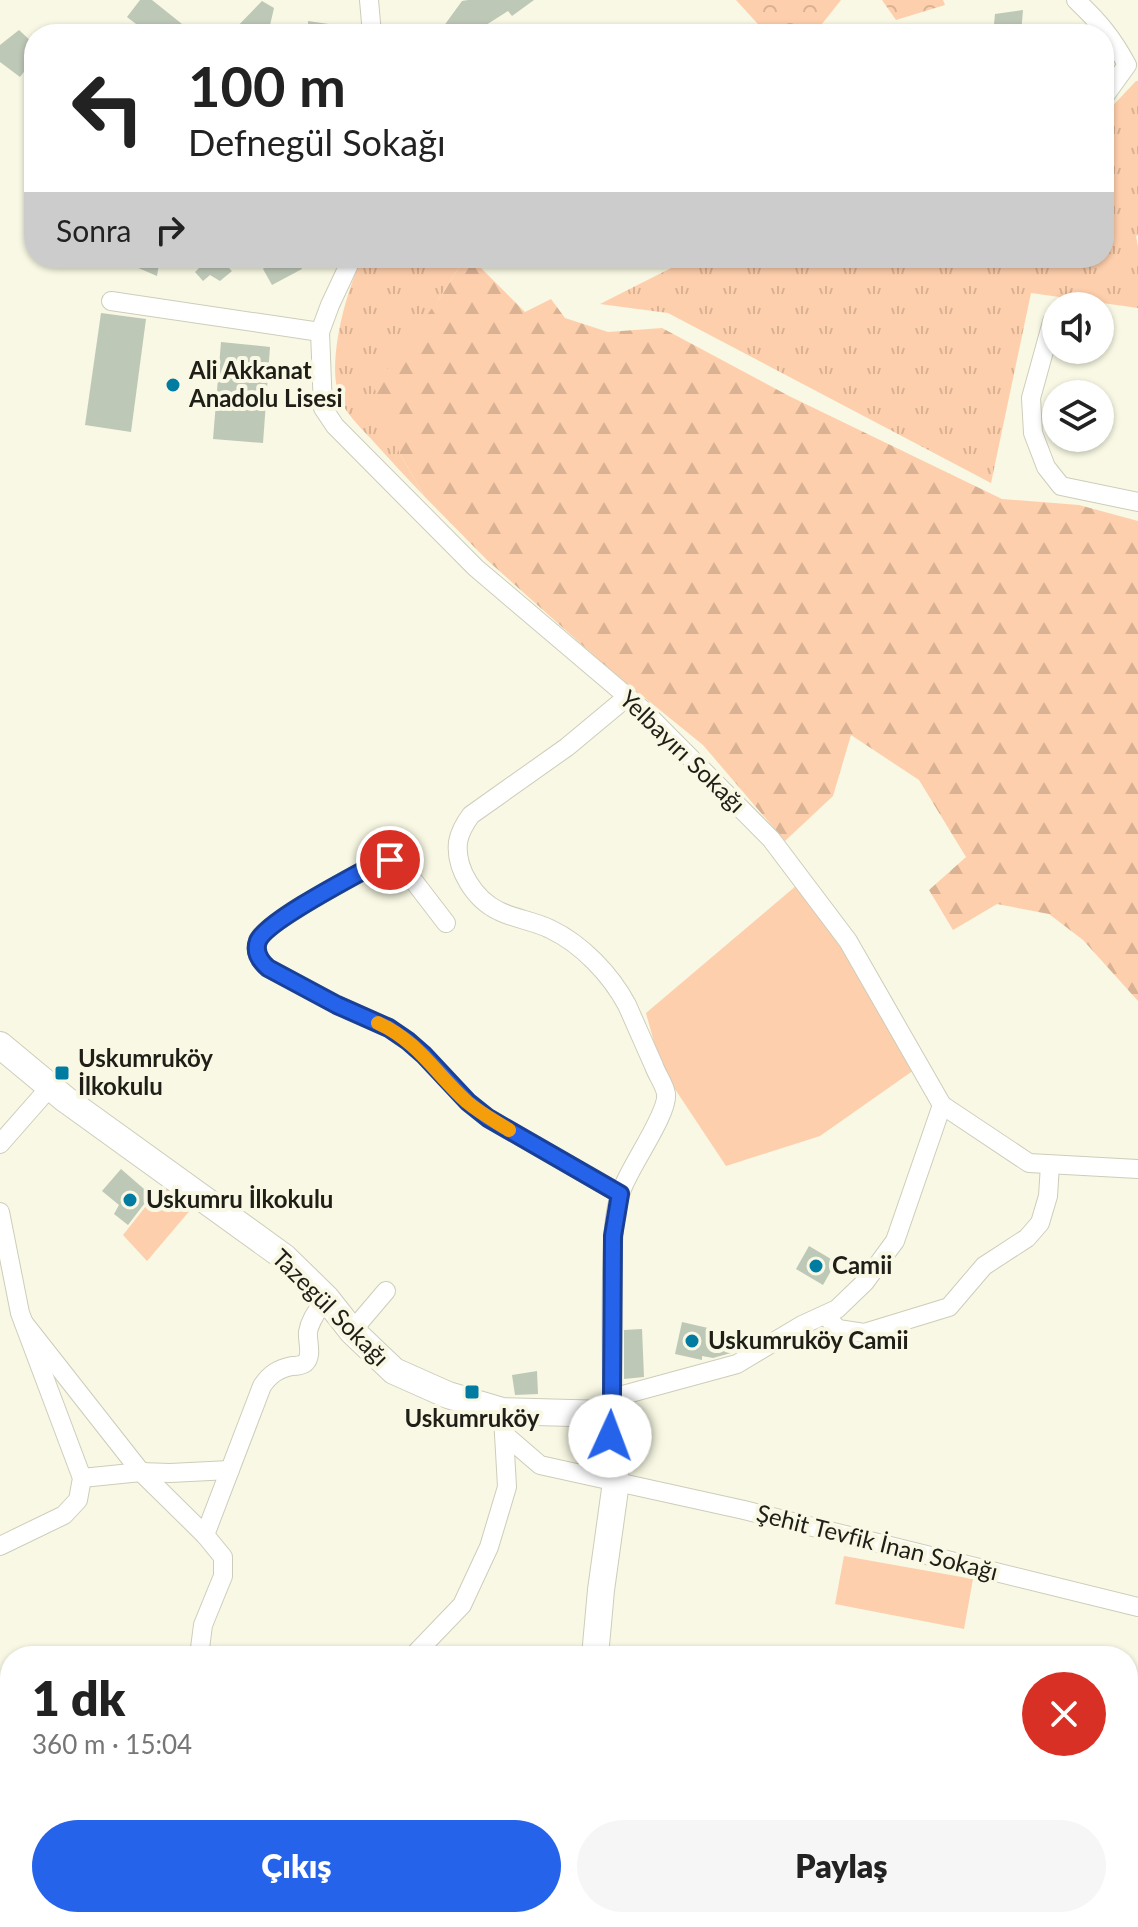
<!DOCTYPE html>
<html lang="tr">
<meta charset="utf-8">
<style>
:root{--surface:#fff;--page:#f6f6f6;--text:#222;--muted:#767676;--accent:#2563eb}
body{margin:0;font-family:Lato,sans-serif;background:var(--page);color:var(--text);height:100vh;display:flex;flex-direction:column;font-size:30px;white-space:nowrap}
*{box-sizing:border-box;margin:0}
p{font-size:26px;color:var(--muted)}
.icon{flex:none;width:44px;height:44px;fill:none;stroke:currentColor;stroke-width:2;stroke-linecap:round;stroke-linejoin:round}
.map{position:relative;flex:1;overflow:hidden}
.details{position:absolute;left:0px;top:1646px;width:1138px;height:282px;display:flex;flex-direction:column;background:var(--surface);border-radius:32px 32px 0 0;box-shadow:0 2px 6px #0004}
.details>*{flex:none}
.hud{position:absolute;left:24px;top:24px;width:1090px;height:244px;border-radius:32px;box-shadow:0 2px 6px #0004;background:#fff;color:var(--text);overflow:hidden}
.tools{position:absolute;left:1042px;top:292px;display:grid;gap:16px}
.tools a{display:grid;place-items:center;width:72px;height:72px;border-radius:50%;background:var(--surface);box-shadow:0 2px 6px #0004;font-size:40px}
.pin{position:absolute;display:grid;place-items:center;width:68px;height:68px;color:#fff;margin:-34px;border:4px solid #fff;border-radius:50%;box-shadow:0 2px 8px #0007}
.me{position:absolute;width:88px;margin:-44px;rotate:2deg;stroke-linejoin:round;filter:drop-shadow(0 0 6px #0008)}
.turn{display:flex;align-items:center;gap:28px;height:168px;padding:0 32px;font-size:36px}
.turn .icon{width:104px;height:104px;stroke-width:2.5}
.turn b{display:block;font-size:56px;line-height:68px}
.then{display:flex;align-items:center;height:76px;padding:0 32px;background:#0003;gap:16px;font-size:30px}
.round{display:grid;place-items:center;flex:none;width:84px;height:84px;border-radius:42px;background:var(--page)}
.overview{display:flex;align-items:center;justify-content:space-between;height:136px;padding:0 32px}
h1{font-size:48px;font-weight:800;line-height:60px}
.cta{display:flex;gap:16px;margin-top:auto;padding:16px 32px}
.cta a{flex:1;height:92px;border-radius:48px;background:var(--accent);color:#fff;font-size:32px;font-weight:800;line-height:92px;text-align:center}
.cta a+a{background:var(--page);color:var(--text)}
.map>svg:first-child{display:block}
</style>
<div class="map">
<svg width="1138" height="1927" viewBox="0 0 1138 1927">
<defs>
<pattern id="grass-tufts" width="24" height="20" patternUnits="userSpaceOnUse" patternTransform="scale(2)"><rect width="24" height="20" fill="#fecfac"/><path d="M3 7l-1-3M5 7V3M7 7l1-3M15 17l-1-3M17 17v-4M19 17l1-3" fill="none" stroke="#d9b193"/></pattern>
<pattern id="forest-firs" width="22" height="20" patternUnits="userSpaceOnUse" patternTransform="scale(2)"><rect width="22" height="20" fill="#fecfac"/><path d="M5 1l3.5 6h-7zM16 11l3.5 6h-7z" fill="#d9b193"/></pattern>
<pattern id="park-crowns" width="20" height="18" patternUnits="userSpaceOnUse" patternTransform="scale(2)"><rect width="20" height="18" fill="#fecfac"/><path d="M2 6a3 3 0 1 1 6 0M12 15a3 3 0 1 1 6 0" fill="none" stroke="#d9b193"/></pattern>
</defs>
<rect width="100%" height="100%" fill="#f8f8e4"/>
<!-- grass -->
<g fill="url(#grass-tufts)">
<polygon points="1136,81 1138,81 1138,235 1136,236 1138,247 1138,308 1031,293 991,483 668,313 600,304 691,258 1104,258 1104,115"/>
<path d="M 362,258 L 465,258 L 438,300 L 399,452 L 424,496 C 407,478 390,460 373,441 C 362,429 349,417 342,403 C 324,368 346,292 362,258 Z"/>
</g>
<!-- forest -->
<polygon fill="url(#forest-firs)" points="465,258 471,258 525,312 551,299 565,318 608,332 662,328 789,396 1002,499 1079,505 1138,521 1138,1001 1083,940 1049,914 997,904 953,930 929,890 966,857 919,780 851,735 833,796 785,841 703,745 608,668 486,559 424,496 399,452 374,387 438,300"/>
<!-- park -->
<g fill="url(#park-crowns)">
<polygon points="736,0 841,0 814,34 767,34"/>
<polygon points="882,0 943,0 945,5 896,20"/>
</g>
<!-- garden -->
<g fill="#fecfac">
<polygon points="797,885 857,971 914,1070 820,1136 726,1166 661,1068 646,1013"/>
<polygon points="162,1186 192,1208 147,1261 123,1235"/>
<polygon points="844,1556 973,1579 964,1629 835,1604"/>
</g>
<!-- building -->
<g fill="#bec8b7">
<polygon points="140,0 152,0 182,24 171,34 149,34 127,17"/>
<polygon points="468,0 534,0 512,16 508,11 472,34 438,34 462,1"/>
<polygon points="262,1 274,8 268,34 230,34"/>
<polygon points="1023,10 1021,34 993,34 995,14"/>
<polygon points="308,21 349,27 348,34 308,34"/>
<polygon points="19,30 34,44 34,59 20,77 0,62 0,45"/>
<polygon points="115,258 160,258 157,276"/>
<polygon points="195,258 219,258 232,271 220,281 210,275 203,281 195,272 201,266"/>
<polygon points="273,258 297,258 302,269 272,285 263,269"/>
<polygon points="101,313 146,319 131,432 85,425"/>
<polygon points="221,342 270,347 263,443 213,439"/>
<polygon points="121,1169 151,1195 128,1225 114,1214 119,1205 102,1191"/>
<polygon points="809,1246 836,1262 823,1285 796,1269"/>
<polygon points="682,1322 708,1328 707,1335 735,1339 731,1353 713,1358 702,1356 702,1360 675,1354"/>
<polygon points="642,1329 644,1377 624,1379 624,1330"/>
<polygon points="537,1371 538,1394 515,1395 512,1375"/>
</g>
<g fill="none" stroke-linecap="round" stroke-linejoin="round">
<!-- street casing -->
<g stroke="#cdcdba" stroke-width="20">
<g id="street">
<polyline points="369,0 372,34"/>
<path d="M 1076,0 C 1099,22 1112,37 1127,65 L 1104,97"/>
<polyline points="352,258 330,305 320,332 323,408 335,426 476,568 642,709 771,839 848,941 942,1105 1029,1163 1138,1169"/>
<polyline points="111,301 320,332"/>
<polyline points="1052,322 1031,398 1033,433 1046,467 1061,486 1138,502"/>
<path d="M 446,923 L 403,867 L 390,860 L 383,860 C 360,873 267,920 258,941 C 254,952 260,961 268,968 L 337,1005 L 389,1028 L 408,1041 L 424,1055 L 468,1102 L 488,1118 L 620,1194"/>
<polyline points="0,1144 50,1087"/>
<polyline points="0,1212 20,1313 82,1478 78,1500 64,1515 0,1546"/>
<polyline points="825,1315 838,1329 864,1333 949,1307 984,1266 1027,1238 1040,1223 1048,1196 1050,1165"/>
<polyline points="24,1323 141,1472 205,1535 223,1557 223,1576 203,1625 199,1656"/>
<polyline points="352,1331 386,1291"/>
<path d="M 612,1398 C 612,1357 611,1317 612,1276 C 613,1249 612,1218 621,1192 C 628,1169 669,1113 666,1094 C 665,1085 657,1075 654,1066 C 645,1046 636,1025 627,1005 C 611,975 582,944 550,929 C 534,921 515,919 499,911 C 475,900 455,869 458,842 C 460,831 465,823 471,815 L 567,747 L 627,697"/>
<polyline points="609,1409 612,1398 737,1364 802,1325 837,1309 865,1282 895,1241 942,1105"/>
<polyline points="502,1411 504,1434 540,1465 744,1510 1138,1607"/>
<polyline points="82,1478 141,1472 170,1473 230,1470"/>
<path d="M 205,1535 L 262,1386 C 270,1374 278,1369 292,1366 C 296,1366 302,1365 305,1363 C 313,1356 307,1341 308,1332 C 310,1319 319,1309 326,1298"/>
<polyline points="413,1656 462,1605 489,1547 507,1487 504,1434"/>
</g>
</g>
<!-- secondary casing -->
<g stroke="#cdcdba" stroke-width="28">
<g id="secondary">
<polyline points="0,1045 65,1099 284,1257 326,1298 352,1331 394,1371 448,1395 502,1411 608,1414 616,1482 601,1590 595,1656"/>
<polyline points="574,1927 574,1918"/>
</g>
</g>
<!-- street -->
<use href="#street" stroke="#fff" stroke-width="18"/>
<!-- secondary -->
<use href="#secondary" stroke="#fff" stroke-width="26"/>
</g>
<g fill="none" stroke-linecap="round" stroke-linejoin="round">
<!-- route casing -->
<g stroke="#184099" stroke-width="20">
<path id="route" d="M 390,860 L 383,860 C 360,873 267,920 258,941 C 254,952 260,961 268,968 L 337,1005 L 389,1028 L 408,1041 L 424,1055 L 468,1102 L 488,1118 L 620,1194 L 613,1236 L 612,1398 L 608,1414 L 610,1436"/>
</g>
<!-- route -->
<use href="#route" stroke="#2563eb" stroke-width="14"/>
<!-- slow -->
<path stroke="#f59e0b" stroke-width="14" d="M 378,1023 C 419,1042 435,1073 467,1102 C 480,1113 495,1121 509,1130"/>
</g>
<!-- markers -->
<g fill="#007ca2" stroke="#f8f8e4" stroke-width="3">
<circle cx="173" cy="385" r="8"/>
<rect x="54" y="1065" width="16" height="16" rx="4"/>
<circle cx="130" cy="1200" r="8"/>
<circle cx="816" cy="1266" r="8"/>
<circle cx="692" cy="1341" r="8"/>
<rect x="464" y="1384" width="16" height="16" rx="4"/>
</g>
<g text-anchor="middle" stroke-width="8" stroke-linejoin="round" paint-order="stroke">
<!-- poi labels -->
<g font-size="24" font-weight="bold" fill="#1f1e17" stroke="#f8f8e4" text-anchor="start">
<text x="189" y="379">Ali Akkanat<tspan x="189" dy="28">Anadolu Lisesi</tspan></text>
<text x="78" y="1067">Uskumruköy<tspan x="78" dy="28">İlkokulu</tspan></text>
<text x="146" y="1208">Uskumru İlkokulu</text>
<text x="832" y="1274">Camii</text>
<text x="708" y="1349">Uskumruköy Camii</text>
<text x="472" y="1427" text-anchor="middle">Uskumruköy</text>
</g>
<!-- street labels -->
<g font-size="24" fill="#1f1e17" stroke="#f8f8e4">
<text transform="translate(682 752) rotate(44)" y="8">Yelbayırı Sokağı</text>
<text transform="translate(330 1308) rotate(45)" y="8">Tazegül Sokağı</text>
<text transform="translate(877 1543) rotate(14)" y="8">Şehit Tevfik İnan Sokağı</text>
</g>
</g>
</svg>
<div class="tools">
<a><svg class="icon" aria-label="sound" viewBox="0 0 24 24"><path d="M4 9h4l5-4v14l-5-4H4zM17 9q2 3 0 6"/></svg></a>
<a><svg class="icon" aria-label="layers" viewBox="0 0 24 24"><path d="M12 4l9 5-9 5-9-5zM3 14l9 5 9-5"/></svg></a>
</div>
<div class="pin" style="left:390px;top:860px;background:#d93025"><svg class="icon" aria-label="arrive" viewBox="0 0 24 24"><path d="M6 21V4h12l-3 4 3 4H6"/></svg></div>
<svg class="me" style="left:610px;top:1436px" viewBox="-20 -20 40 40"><circle r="19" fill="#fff"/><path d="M0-13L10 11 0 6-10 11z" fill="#2563eb"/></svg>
<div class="hud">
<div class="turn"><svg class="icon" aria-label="left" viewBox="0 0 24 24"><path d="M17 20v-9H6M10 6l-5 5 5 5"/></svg><div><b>100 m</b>Defnegül Sokağı</div></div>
<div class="then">Sonra<svg class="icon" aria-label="right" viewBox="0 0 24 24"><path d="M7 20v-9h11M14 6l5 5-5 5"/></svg></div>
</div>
<section class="details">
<div class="overview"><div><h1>1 dk</h1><p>360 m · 15:04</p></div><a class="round" style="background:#d93025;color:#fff"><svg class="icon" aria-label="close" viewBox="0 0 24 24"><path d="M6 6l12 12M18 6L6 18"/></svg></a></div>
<div class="cta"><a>Çıkış</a><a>Paylaş</a></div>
</section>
</div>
